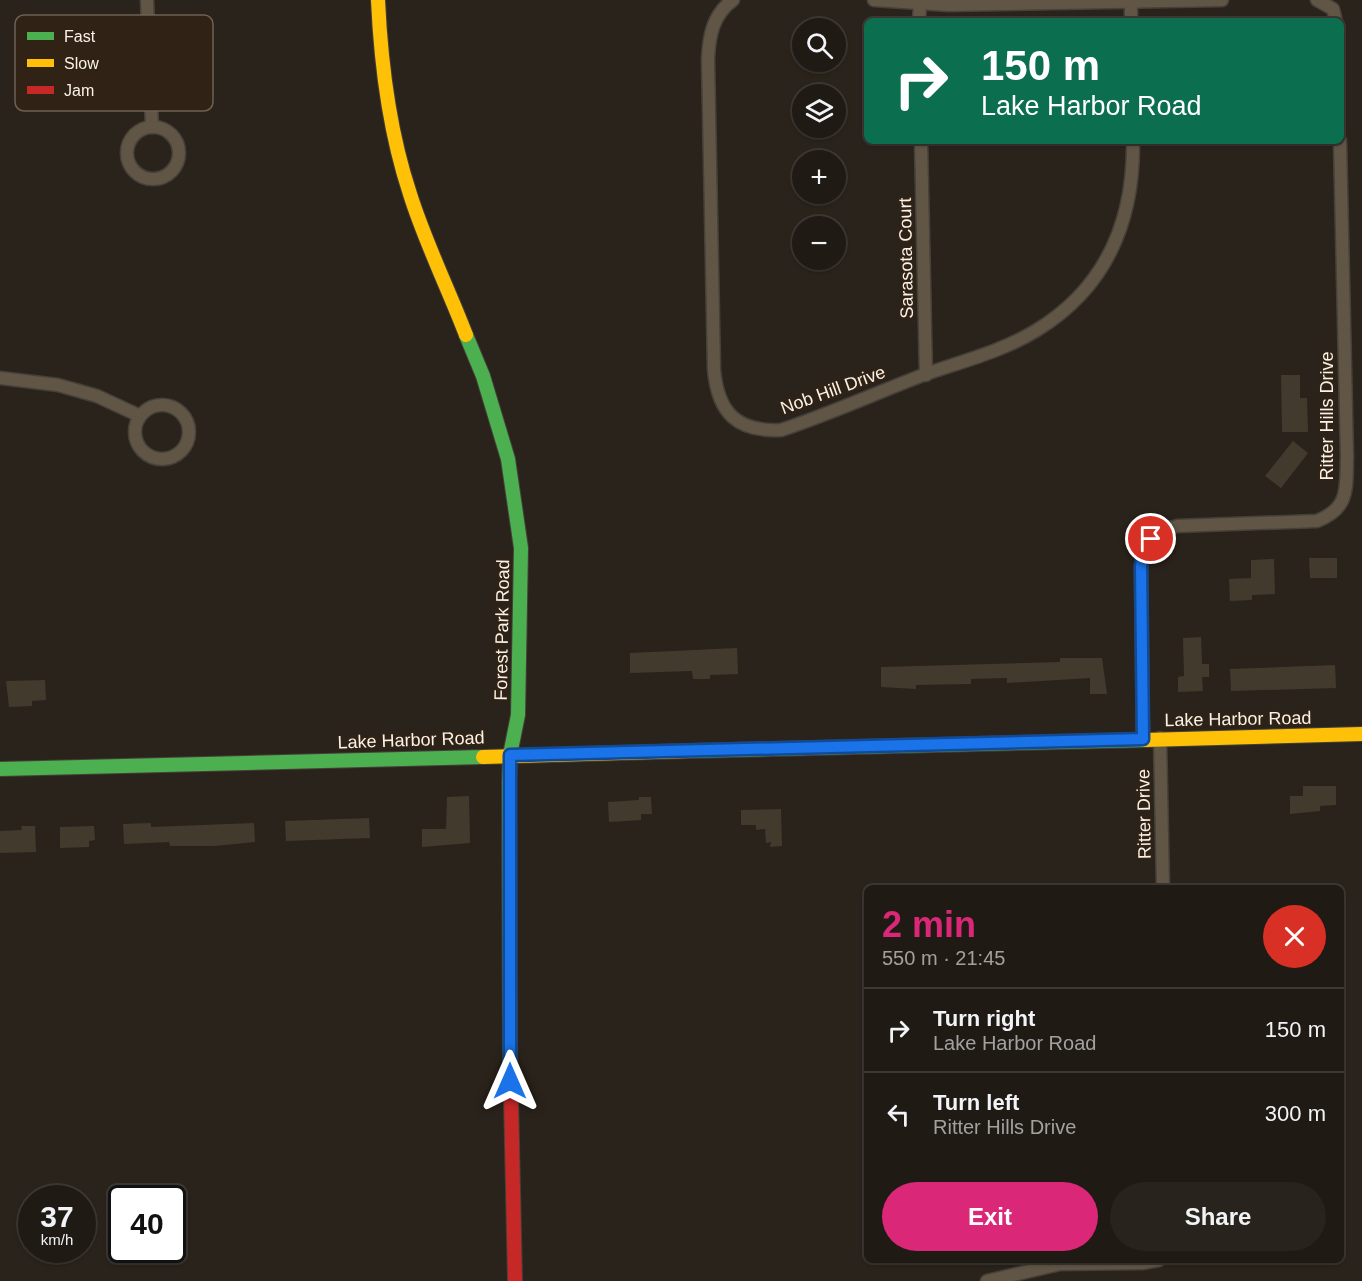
<!DOCTYPE html>
<meta charset="utf-8">
<style>
:root{--surface:#201a14;--page:#28231d;--text:#f1f3f6;--muted:#a2a1a0;--line:#3d3834;--accent:#db2777}
body{margin:0;font-family:Arial,sans-serif;background:var(--page);color:var(--text);height:100vh;display:flex;flex-direction:column;font-size:22px;white-space:nowrap}
*{box-sizing:border-box;margin:0}
p{font-size:20px;color:var(--muted)}
.icon{flex:none;width:33px;height:33px;fill:none;stroke:currentColor;stroke-width:2;stroke-linecap:round;stroke-linejoin:round}
.map{position:relative;flex:1;overflow:hidden}
.side{position:absolute;left:864px;top:885px;width:480px;height:378px;display:flex;flex-direction:column;background:var(--surface);border-radius:9px;box-shadow:0 2px 4px #0004,0 0 0 2px var(--line)}
.side>*{flex:none}
.hud{position:absolute;left:864px;top:18px;width:480px;height:126px;border-radius:9px;box-shadow:0 2px 4px #0004,0 0 0 2px var(--line);background:#0b6e4f;color:#fff;overflow:hidden}
.buttons{position:absolute;left:792px;top:18px;display:grid;gap:12px}
.buttons a{display:grid;place-items:center;width:54px;height:54px;border-radius:50%;background:var(--surface);box-shadow:0 2px 4px #0004,0 0 0 2px var(--line);font-size:30px}
.speed{position:absolute;left:18px;top:1185px;display:flex;gap:12px;font-size:30px;font-weight:700;text-align:center}
.speed>*{display:grid;place-content:center;width:78px;height:78px;border-radius:50%;background:var(--surface);box-shadow:0 2px 4px #0004,0 0 0 2px var(--line);line-height:1}
.speed small{font-size:15px;font-weight:400}
.speed .limit{border:3px solid #111;border-radius:9px;background:#fff;color:#111}
.pin{position:absolute;display:grid;place-items:center;width:51px;height:51px;color:#fff;margin:-26px;border:3px solid #fff;border-radius:50%;box-shadow:0 2px 6px #0007}
.me{position:absolute;width:66px;margin:-33px;rotate:0deg;stroke-linejoin:round;filter:drop-shadow(0 0 4px #0008)}
.turn{display:flex;align-items:center;gap:21px;height:126px;padding:0 18px;font-size:27px}
.turn .icon{width:78px;height:78px;stroke-width:2.5}
.turn b{display:block;font-size:42px;line-height:51px}
.round{display:grid;place-items:center;flex:none;width:63px;height:63px;border-radius:32px;background:var(--page)}
.headline{display:flex;align-items:center;justify-content:space-between;height:102px;padding:0 18px}
h1{font-size:36px;font-weight:600;line-height:45px;color:var(--accent)}
.action{display:flex;gap:12px;margin-top:auto;padding:12px 18px}
.action a{flex:1;height:69px;border-radius:36px;background:var(--accent);color:#fff;font-size:24px;font-weight:600;line-height:69px;text-align:center}
.action a+a{background:var(--page);color:var(--text)}
ul{padding:0;list-style:none}
li{display:flex;align-items:center;gap:18px;height:84px;padding:0 18px;border-top:2px solid var(--line)}
li div{flex:1}
li b{display:block;font-size:22px}
li em{font-style:normal}
.map>svg:first-child{display:block}
</style>
<div class="map">
<svg width="1362" height="1281" viewBox="0 0 1362 1281">
<rect width="100%" height="100%" fill="#2a231b"/>
<!-- building -->
<g fill="#433a2e">
<polygon points="1281,375 1300,375 1300,398 1307,398 1308,432 1282,432"/>
<polygon points="1293,441 1308,453 1281,488 1265,476"/>
<polygon points="1309,558 1337,558 1337,578 1310,578"/>
<polygon points="1274,559 1275,594 1252,595 1252,600 1230,601 1229,579 1251,578 1251,560"/>
<polygon points="1201,637 1202,664 1209,664 1209,677 1202,677 1203,691 1178,692 1178,677 1184,676 1183,638"/>
<polygon points="737,648 738,674 710,675 710,679 693,679 692,671 630,673 630,653"/>
<polygon points="1060,658 1102,658 1107,694 1090,694 1090,678 1007,683 1007,678 971,679 971,684 916,685 916,689 881,687 881,667 1060,662"/>
<polygon points="1335,665 1336,688 1231,691 1230,669"/>
<polygon points="45,680 46,700 32,701 32,706 9,707 6,681"/>
<polygon points="1303,786 1336,786 1336,805 1320,806 1320,811 1290,814 1290,796 1303,796"/>
<polygon points="469,796 470,843 422,847 422,829 446,829 447,797"/>
<polygon points="639,797 651,797 652,814 641,814 641,820 609,822 608,802 639,800"/>
<polygon points="781,809 782,846 770,847 771,842 766,843 765,829 756,830 756,825 741,825 741,810"/>
<polygon points="369,818 370,838 286,841 285,821"/>
<polygon points="151,823 151,827 254,823 255,842 215,846 170,846 169,842 124,844 123,824"/>
<polygon points="21,826 35,826 36,852 0,853 0,831 22,830"/>
<polygon points="94,826 95,840 89,841 89,847 60,848 60,827"/>
</g>
<g fill="none" stroke-linecap="round" stroke-linejoin="round">
<!-- street casing -->
<g stroke="#454039" stroke-width="15">
<g id="street">
<polyline points="147,0 152,127"/>
<path d="M 733,0 C 713,14 709,36 708,59 L 714,370 C 718,413 737,432 781,430 C 830,414 878,392 926,374 C 963,361 1003,351 1037,330 C 1107,287 1134,221 1133,141"/>
<polyline points="874,0 948,5 1222,0"/>
<polyline points="1317,0 1333,9 1336,21"/>
<polyline points="1131,2 1131,21"/>
<polyline points="919,21 920,4"/>
<circle cx="153" cy="153" r="26"/>
<polyline points="921,141 926,375"/>
<polyline points="0,378 58,385 97,396 140,416"/>
<circle cx="162" cy="432" r="27"/>
<polyline points="1160,738 1163,888"/>
<path d="M 1143,739 L 1141,567 C 1143,544 1154,531 1177,526 L 1317,521 C 1350,508 1346,488 1347,457 L 1340,141"/>
<polyline points="987,1281 1060,1264 1142,1263 1159,1260"/>
</g>
</g>
<!-- fast casing -->
<g stroke="#454039" stroke-width="16">
<g id="fast">
<polyline points="466,335 483,376 508,459 521,548 518,715 510,755 509,783 510,1052"/>
<polyline points="689,751 1145,740"/>
<polyline points="0,769 483,757"/>
</g>
</g>
<!-- slow casing -->
<g stroke="#454039" stroke-width="16">
<g id="slow">
<path d="M 378,0 C 381,66 389,131 410,194 C 425,242 448,288 466,335"/>
<polyline points="1145,740 1362,734"/>
<polyline points="483,757 689,751"/>
</g>
</g>
<!-- jam casing -->
<g stroke="#454039" stroke-width="16">
<polyline id="jam" points="510,1052 515,1281"/>
</g>
<!-- street -->
<use href="#street" stroke="#615646" stroke-width="12"/>
<!-- fast -->
<use href="#fast" stroke="#4caf50" stroke-width="14"/>
<!-- slow -->
<use href="#slow" stroke="#ffc107" stroke-width="14"/>
<!-- jam -->
<use href="#jam" stroke="#c62828" stroke-width="14"/>
</g>
<g fill="none" stroke-linecap="round" stroke-linejoin="round">
<!-- route casing -->
<g stroke="#114b97" stroke-width="15">
<polyline id="route" points="510,1081 510,755 1143,739 1141,567 1142,557 1151,539"/>
</g>
<!-- route -->
<use href="#route" stroke="#1a73e8" stroke-width="10"/>
</g>
<g text-anchor="middle" stroke-width="4.5" stroke-linejoin="round" paint-order="stroke">
<!-- street labels -->
<g font-size="18" fill="#faf1e7" stroke="#302315">
<text transform="translate(906 258) rotate(-91)" y="6">Sarasota Court</text>
<text transform="translate(833 390) rotate(-20)" y="6">Nob Hill Drive</text>
<text transform="translate(1327 416) rotate(-90)" y="6">Ritter Hills Drive</text>
<text transform="translate(502 630) rotate(-89)" y="6">Forest Park Road</text>
<text transform="translate(1238 719) rotate(-1)" y="6">Lake Harbor Road</text>
<text transform="translate(411 740) rotate(-2)" y="6">Lake Harbor Road</text>
<text transform="translate(1144 814) rotate(-91)" y="6">Ritter Drive</text>
</g>
</g>
<!-- legend -->
<rect x="15" y="15" width="198" height="96" rx="9" fill="#302315" stroke="#6d6154" stroke-width="1.5"/>
<rect x="27" y="32" width="27" height="8" fill="#4caf50"/>
<rect x="27" y="59" width="27" height="8" fill="#ffc107"/>
<rect x="27" y="86" width="27" height="8" fill="#c62828"/>
<g font-size="16" fill="#faf1e7">
<text x="64" y="42">Fast</text>
<text x="64" y="69">Slow</text>
<text x="64" y="96">Jam</text>
</g>
</svg>
<div class="buttons">
<a><svg class="icon" aria-label="search" viewBox="0 0 24 24"><circle cx="10" cy="10" r="6"/><path d="M15 15l6 6"/></svg></a>
<a><svg class="icon" aria-label="layers" viewBox="0 0 24 24"><path d="M12 4l9 5-9 5-9-5zM3 14l9 5 9-5"/></svg></a>
<a>+</a>
<a>−</a>
</div>
<div class="speed"><div>37<small>km/h</small></div><div class="limit">40</div></div>
<div class="pin" style="left:1151px;top:539px;background:#d93025"><svg class="icon" aria-label="arrive" viewBox="0 0 24 24"><path d="M6 21V4h12l-3 4 3 4H6"/></svg></div>
<svg class="me" style="left:510px;top:1081px" viewBox="-20 -20 40 40"><path d="M0-17L14 15 0 8-14 15z" fill="#1a73e8" stroke="#fff" stroke-width="4"/></svg>
<div class="hud">
<div class="turn"><svg class="icon" aria-label="right" viewBox="0 0 24 24"><path d="M7 20v-9h11M14 6l5 5-5 5"/></svg><div><b>150 m</b>Lake Harbor Road</div></div>
</div>
<section class="side">
<div class="headline"><div><h1>2 min</h1><p>550 m · 21:45</p></div><a class="round" style="background:#d93025;color:#fff"><svg class="icon" aria-label="close" viewBox="0 0 24 24"><path d="M6 6l12 12M18 6L6 18"/></svg></a></div>
<ul>
<li><svg class="icon" aria-label="right" viewBox="0 0 24 24"><path d="M7 20v-9h11M14 6l5 5-5 5"/></svg><div><b>Turn right</b><p>Lake Harbor Road</p></div><em>150 m</em></li>
<li><svg class="icon" aria-label="left" viewBox="0 0 24 24"><path d="M17 20v-9H6M10 6l-5 5 5 5"/></svg><div><b>Turn left</b><p>Ritter Hills Drive</p></div><em>300 m</em></li>
</ul>
<div class="action"><a>Exit</a><a>Share</a></div>
</section>
</div>
